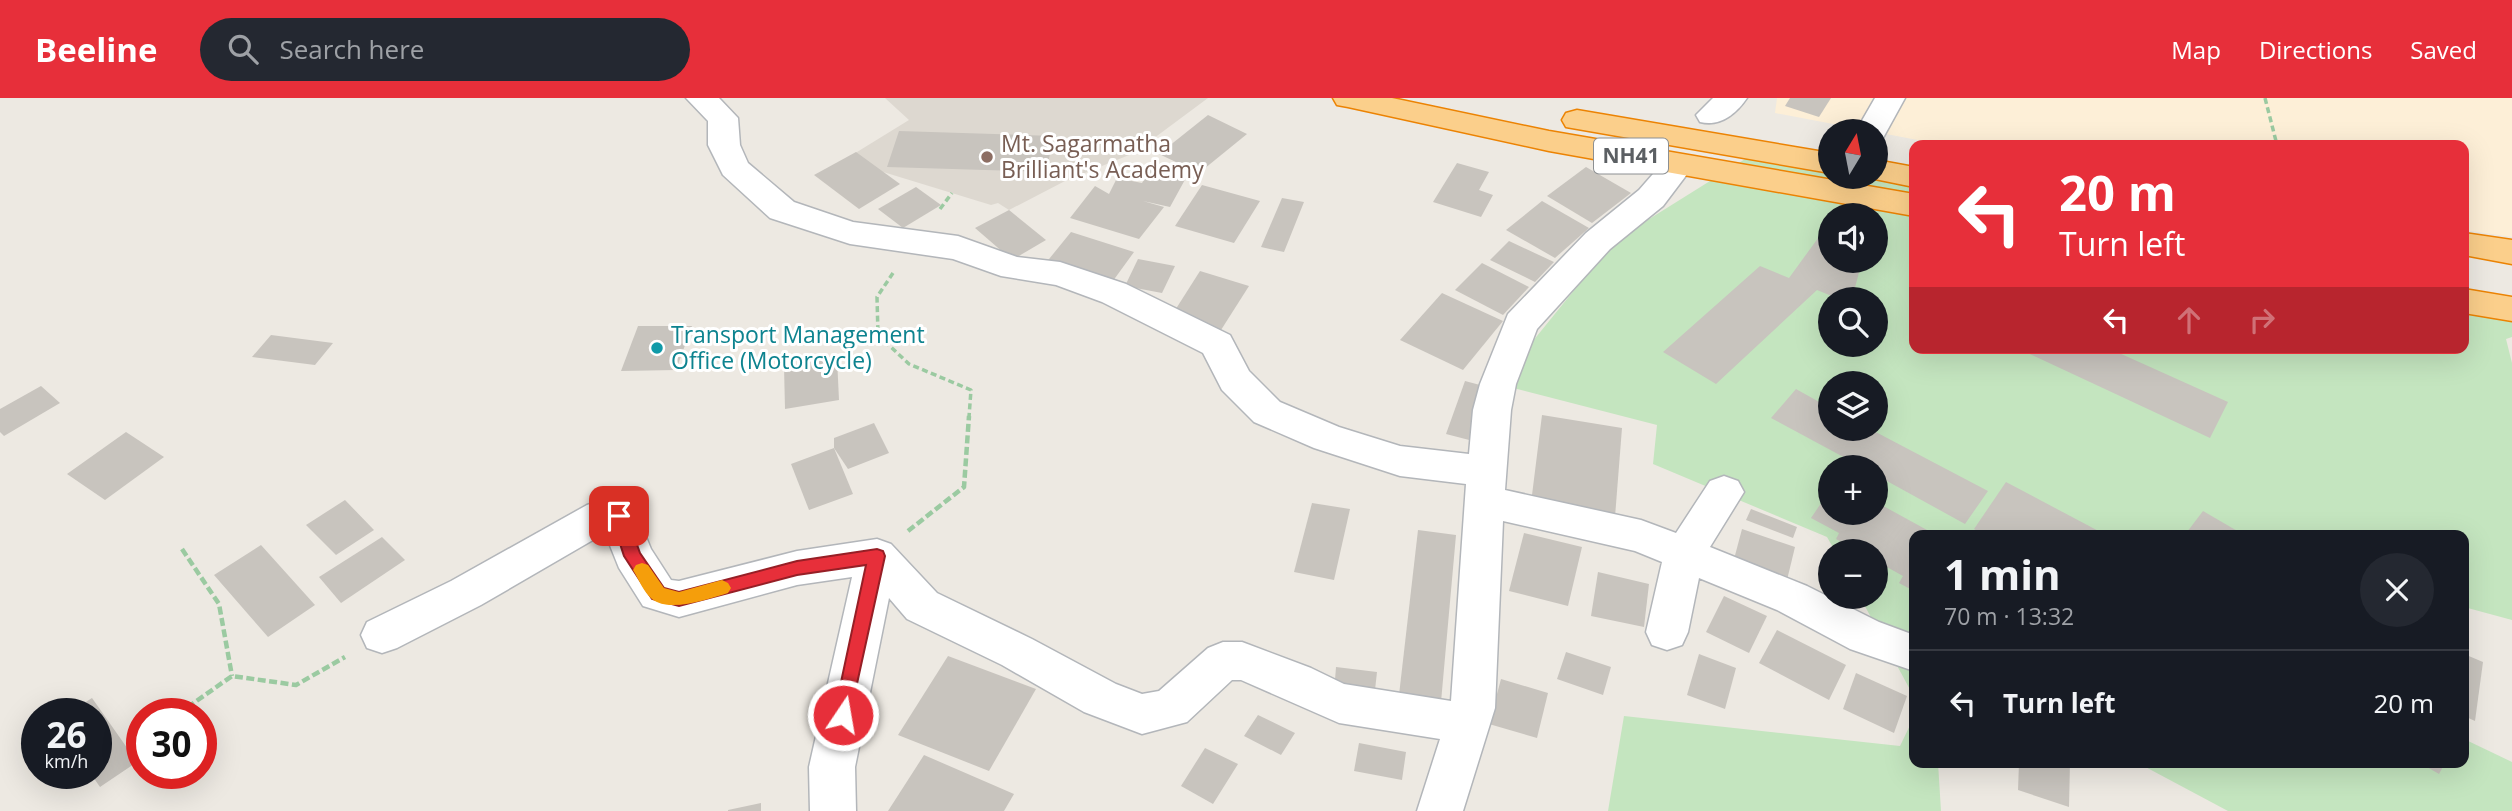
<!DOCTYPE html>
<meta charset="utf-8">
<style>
:root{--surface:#171b24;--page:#242831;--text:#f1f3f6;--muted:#9ea1a6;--line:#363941;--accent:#e72f3a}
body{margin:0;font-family:"Open Sans",sans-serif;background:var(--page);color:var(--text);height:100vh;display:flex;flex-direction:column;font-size:26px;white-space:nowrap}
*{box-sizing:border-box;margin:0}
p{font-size:23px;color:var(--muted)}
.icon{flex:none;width:38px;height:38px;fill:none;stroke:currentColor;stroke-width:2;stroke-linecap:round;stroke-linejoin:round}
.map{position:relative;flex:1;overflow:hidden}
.details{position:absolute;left:1909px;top:432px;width:560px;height:238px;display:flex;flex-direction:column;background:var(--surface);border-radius:14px;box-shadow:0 7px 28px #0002}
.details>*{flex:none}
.banner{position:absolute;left:1909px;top:42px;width:560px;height:214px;border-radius:14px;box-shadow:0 7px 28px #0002;background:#e72f3a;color:#fff;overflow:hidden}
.needle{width:46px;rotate:10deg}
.fabs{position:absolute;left:1818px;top:21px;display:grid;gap:14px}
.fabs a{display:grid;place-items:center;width:70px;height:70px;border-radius:50%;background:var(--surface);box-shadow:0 7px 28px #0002;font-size:35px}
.speed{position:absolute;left:21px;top:600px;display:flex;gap:14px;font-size:35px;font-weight:700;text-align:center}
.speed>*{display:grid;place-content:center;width:91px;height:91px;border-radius:50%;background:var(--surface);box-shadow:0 7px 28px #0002;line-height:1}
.speed small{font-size:18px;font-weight:400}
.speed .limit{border:10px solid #d22;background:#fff;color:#111}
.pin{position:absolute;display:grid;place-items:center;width:60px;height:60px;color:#fff;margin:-30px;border-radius:14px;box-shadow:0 4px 10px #0006}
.me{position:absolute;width:77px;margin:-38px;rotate:12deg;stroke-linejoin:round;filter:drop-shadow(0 0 5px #0008)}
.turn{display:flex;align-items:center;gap:24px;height:147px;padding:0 35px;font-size:32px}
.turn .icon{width:91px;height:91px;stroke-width:2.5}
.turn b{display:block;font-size:49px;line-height:60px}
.lanes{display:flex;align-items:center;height:66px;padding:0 35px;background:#0003;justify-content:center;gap:35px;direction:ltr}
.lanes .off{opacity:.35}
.round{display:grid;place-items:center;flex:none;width:74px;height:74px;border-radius:37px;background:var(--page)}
.overview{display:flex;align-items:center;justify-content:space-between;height:119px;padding:0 35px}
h1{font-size:42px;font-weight:700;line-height:52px}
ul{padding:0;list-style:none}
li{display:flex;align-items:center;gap:21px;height:105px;padding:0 35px;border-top:2px solid var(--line)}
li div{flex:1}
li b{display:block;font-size:26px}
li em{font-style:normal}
header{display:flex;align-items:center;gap:42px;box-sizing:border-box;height:98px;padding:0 35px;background:var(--accent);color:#fff}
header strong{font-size:33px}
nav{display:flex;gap:38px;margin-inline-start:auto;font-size:24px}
.search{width:490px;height:63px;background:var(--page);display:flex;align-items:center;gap:18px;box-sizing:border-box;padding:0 24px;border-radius:38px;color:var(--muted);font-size:26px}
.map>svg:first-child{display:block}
</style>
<header>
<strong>Beeline</strong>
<div class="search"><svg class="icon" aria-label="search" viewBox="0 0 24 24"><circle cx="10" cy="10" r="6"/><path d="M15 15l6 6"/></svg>Search here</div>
<nav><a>Map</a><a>Directions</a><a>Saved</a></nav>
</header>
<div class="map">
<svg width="2512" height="713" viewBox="0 0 2512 713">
<rect width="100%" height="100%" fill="#ede9e2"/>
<!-- commercial -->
<polygon fill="#fdefd7" points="1777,0 2512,0 2512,139 2464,132 2464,47 1944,47 1775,15"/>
<!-- education -->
<polygon fill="#ddd8d0" points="885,0 1208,0 1134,55 1065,83 1009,112 998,105 991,107 844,62 909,22"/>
<!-- green -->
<g fill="#c4e5bf" fill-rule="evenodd">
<path d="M 1750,58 L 1830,73 L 1830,79 L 1863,79 L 1914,88 L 1914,250 L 2464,250 L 2464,191 L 2512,200 L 2512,239 L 2506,241 L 2512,265 L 2512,522 L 2464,509 L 2464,438 L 1914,438 L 1914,599 L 1860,499 L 1876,499 L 1876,453 L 1835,453 L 1827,439 L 1653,366 L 1657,327 L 1498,286 L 1614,143 ZM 1830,117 L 1876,117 L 1876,163 L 1830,163 ZM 1830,201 L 1876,201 L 1876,247 L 1830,247 ZM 1830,285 L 1876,285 L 1876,331 L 1830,331 ZM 1830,369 L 1876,369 L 1876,415 L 1830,415 Z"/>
<polygon points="1624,618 1900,648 1914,619 1914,665 1938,665 1941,713 1608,713"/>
<polygon points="2464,641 2512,664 2512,713 2228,713 2138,665 2464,665"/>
</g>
<!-- building -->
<g fill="#c8c4be">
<polygon points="1790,0 1831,0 1819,19 1785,8"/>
<polygon points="1208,17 1247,36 1199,75 1159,56"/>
<polygon points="899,33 1054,38 1046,74 887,69"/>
<polygon points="856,54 900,86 859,111 814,77"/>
<polygon points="1457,65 1489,74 1479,92 1493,97 1481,119 1433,104"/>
<polygon points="1586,69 1631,95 1592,125 1547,98"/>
<polygon points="1151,70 1187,78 1170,109 1143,103 1164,109 1139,141 1070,120 1095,88 1109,96 1117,80 1142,85"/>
<polygon points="1202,87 1260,103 1234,145 1175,128"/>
<polygon points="916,89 941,107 903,130 878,111"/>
<polygon points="1282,100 1304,104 1284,154 1261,149"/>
<polygon points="1542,103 1589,130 1555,160 1506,132"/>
<polygon points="1009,112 1046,142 1012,162 975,130"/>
<polygon points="1071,134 1134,154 1110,187 1045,166"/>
<polygon points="1821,136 1830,139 1830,163 1862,163 1852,201 1839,201 1817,192 1716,286 1663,254 1760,168 1789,180"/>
<polygon points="1509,143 1554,164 1535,184 1490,162"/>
<polygon points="1138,161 1175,168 1162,195 1125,188"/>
<polygon points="1482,165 1529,189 1503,217 1455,192"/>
<polygon points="1200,173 1249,188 1221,232 1172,217"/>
<polygon points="1442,195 1503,223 1463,272 1400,242"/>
<polygon points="638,228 692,228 676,272 621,273"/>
<polygon points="271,237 333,245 315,267 252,259"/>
<polygon points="2017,250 2108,250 2228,304 2210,340"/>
<polygon points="837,260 839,302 785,311 784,268"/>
<polygon points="1465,283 1495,291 1477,344 1446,336"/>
<polygon points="41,288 60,305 4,338 0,334 0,311"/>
<polygon points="1796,291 1830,310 1830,331 1870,331 1988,393 1965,426 1876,377 1876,369 1862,369 1771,320"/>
<polygon points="1542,317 1622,330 1615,419 1531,405"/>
<polygon points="874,325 889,355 848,371 834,350 834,340"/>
<polygon points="126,334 164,359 105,402 67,376"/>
<polygon points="834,350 853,396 809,412 791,366"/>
<polygon points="2006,384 2108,438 1986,438 1974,431"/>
<polygon points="1830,392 1830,415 1876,415 1876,404 1938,438 1914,438 1914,493 1899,485 1903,478 1876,463 1876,453 1858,453 1836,441 1839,435 1811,420"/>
<polygon points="345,402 374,432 336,457 306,427"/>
<polygon points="1312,405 1350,411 1334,482 1294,474"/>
<polygon points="1751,411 1797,429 1793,440 1746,422"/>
<polygon points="2203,413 2246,438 2184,438"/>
<polygon points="1742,431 1795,449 1787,482 1733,465"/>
<polygon points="1418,432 1456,437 1441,604 1399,597"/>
<polygon points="1524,435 1582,449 1568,508 1509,493"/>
<polygon points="382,439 405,462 341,505 319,479"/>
<polygon points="261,447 315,507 268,539 214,477"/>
<polygon points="1598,474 1649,486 1644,529 1591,518"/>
<polygon points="1724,498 1767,518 1749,555 1706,534"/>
<polygon points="1777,532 1846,567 1829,602 1759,565"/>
<polygon points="1566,554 1611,569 1603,597 1557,581"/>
<polygon points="1699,556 1736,570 1725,611 1687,597"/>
<polygon points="2464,556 2483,564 2475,623 2464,618"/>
<polygon points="948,558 1036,591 989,673 898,637"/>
<polygon points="1336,569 1377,574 1374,601 1334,595"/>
<polygon points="1856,575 1907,598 1894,635 1843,611"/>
<polygon points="1501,581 1548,595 1537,640 1489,626"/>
<polygon points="92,600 137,664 100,689 91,676 96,676 96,616 67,616"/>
<polygon points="1258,617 1295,635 1281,657 1244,638"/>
<polygon points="1359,645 1406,654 1402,682 1354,673"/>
<polygon points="1205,650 1238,666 1213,706 1181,688"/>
<polygon points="924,657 1014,696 1004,713 888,713"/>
<polygon points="2019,665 2070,665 2069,709 2018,692"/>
<polygon points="2420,665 2445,665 2439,676"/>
<polygon points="761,705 761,713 728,713 728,712"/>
</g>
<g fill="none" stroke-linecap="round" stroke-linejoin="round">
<!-- minor casing -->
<g stroke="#b3b6ba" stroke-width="3">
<g id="minor">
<path d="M 686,0 L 719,0 L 738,20 L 740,47 L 748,65 L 794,104 L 853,124 L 958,138 L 1017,159 L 1060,164 L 1126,186 L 1230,237 L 1249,273 L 1280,304 L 1339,329 L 1400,348 L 1469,356 L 1473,312 L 1480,286 L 1508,216 L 1586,135 L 1639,92 L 1667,60 L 1678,57 L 1689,60 L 1694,67 L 1663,108 L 1610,151 L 1537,231 L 1516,286 L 1511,312 L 1505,392 L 1641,422 L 1676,435 L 1710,383 L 1724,378 L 1738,383 L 1744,394 L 1710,449 L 1807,488 L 1879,524 L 1914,537 L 1914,573 L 1850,551 L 1777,512 L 1699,480 L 1688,534 L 1682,547 L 1667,552 L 1652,547 L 1646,534 L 1662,464 L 1635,453 L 1503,423 L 1495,610 L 1463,713 L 1417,713 L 1440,641 L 1339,625 L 1241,582 L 1232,582 L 1187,624 L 1142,636 L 1084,614 L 1002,567 L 907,521 L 889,500 L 855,669 L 856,713 L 810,713 L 809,669 L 852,479 L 797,487 L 679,519 L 643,508 L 619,470 L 605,435 L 481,507 L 397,550 L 382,555 L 367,550 L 361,537 L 367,524 L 451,483 L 587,407 C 604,401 616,401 633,407 L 651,451 L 671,482 L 679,483 L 797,453 L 877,441 L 891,446 L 937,495 L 1032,541 L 1116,586 L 1142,596 L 1159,593 L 1208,550 L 1223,544 L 1242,544 L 1311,570 L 1344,586 L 1451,603 L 1466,386 L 1400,378 L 1314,350 L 1254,324 L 1222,292 L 1203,255 L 1102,204 L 1056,187 L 1001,178 L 953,161 L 850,146 L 770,120 L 723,77 L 708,47 L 708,23 Z"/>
<path d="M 1713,0 L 1747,0 C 1736,16 1720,29 1700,24 L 1696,17 Z"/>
<polygon points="1875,0 1905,0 1883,40 1876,42 1876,33 1856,33"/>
</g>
</g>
<!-- highway casing -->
<g stroke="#ec8303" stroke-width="3">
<g id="highway">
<polygon points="1333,0 1392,0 1549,33 1914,96 1914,118 1549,53 1348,9 1337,7"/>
<polygon points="1577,12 1830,55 1830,75 1566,29 1562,22 1566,15"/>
<polygon points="1876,62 1914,69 1914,89 1865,79 1876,79"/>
<polygon points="2464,135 2512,142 2512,166 2464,157"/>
<polygon points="2464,191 2512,199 2512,223 2464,215"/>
</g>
</g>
<!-- path-far1 -->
<g stroke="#9bcaa1" stroke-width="3.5" stroke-dasharray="6 3.5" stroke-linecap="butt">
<polyline points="2265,0 2277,47"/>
<polyline points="940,111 952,95"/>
<polyline points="893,175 877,199 878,237 909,266 971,292 969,319"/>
</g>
<!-- path -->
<g stroke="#9bcaa1" stroke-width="4.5" stroke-dasharray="8 3.5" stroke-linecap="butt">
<polyline points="908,433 964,389 969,318"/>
<polyline points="182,451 219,506 232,578"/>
<polyline points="178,616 232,578 296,587 345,559"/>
<polyline points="139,643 142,641"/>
</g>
<!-- minor -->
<use href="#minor" fill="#fff" fill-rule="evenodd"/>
<!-- highway -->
<use href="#highway" fill="#fbcf8b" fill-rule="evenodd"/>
</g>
<!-- route -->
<polygon fill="#e72f3a" stroke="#961f26" stroke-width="2" points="619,411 625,413 640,455 664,490 679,494 797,463 877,451 883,453 885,458 849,622 843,625 836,622 834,617 866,467 797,477 679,508 652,501 624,458 611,418 613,413"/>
<!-- slow -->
<path fill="#f59e0b" d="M 642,465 L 648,467 L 664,490 L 679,494 L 722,482 L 728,485 L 731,490 L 728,495 C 709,501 669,515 652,501 C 644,495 638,480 633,472 L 636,467 Z"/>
<!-- markers -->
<circle fill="#8d6e63" stroke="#fff" stroke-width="2.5" cx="987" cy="59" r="7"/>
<circle fill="#0f9aa8" stroke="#fff" stroke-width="2.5" cx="657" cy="250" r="7"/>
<g text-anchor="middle" stroke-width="6" stroke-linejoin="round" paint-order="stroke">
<!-- shield labels -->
<rect fill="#fff" stroke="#8c8f92" stroke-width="2" x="1594" y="40.5" width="74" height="35" rx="5"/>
<g font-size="21" font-weight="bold" fill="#5b5f63">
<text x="1631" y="65">NH41</text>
</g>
<!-- education labels -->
<g font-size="23" fill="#785e54" stroke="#fff" text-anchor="start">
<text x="1001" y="54">Mt. Sagarmatha<tspan x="1001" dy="26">Brilliant's Academy</tspan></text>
</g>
<!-- culture labels -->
<g font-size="23" fill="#0d838f" stroke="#fff" text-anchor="start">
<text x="671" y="245">Transport Management<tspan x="671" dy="26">Office (Motorcycle)</tspan></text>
</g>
</g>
</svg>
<div class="fabs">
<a><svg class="needle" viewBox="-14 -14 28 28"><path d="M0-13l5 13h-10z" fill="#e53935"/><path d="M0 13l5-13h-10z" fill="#9ea1a6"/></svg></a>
<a><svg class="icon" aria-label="sound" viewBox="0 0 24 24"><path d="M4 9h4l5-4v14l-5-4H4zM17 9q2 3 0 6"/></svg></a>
<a><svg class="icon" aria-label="search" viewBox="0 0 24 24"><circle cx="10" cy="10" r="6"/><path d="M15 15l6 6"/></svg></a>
<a><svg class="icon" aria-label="layers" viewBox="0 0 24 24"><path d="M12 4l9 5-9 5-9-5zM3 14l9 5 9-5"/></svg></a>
<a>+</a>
<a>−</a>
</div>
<div class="speed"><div>26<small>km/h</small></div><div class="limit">30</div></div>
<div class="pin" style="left:619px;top:418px;background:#d93025"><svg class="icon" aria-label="arrive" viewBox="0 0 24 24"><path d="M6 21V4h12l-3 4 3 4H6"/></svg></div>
<svg class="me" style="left:843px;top:617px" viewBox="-20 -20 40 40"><circle r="17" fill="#e72f3a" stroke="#fff" stroke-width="3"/><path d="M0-11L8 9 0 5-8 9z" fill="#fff"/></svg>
<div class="banner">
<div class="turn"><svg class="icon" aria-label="left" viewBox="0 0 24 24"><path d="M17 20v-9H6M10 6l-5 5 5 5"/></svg><div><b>20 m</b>Turn left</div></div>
<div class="lanes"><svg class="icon" aria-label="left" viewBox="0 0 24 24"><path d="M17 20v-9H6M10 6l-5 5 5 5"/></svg><svg class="icon off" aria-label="ahead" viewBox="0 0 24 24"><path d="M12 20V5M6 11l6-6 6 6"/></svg><svg class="icon off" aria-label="right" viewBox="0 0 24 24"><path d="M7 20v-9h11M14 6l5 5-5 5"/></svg></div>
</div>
<section class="details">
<div class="overview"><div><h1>1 min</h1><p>70 m · 13:32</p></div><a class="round"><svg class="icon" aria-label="close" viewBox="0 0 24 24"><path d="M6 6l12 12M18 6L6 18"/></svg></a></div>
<ul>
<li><svg class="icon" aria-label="left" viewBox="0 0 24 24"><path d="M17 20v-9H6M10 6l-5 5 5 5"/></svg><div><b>Turn left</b></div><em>20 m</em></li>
</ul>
</section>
</div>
